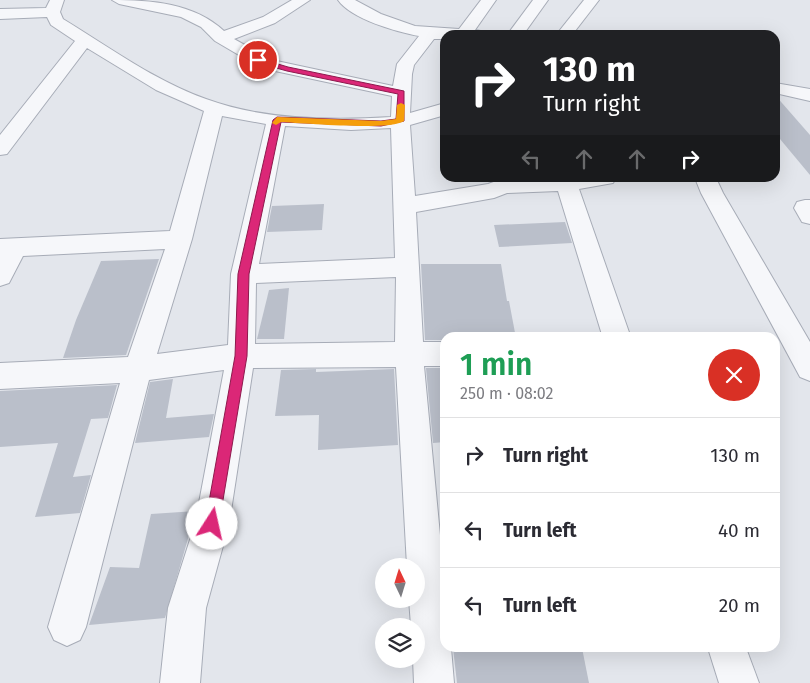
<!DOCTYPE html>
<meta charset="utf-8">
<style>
:root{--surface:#fff;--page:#f7f7f7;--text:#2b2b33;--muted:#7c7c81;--line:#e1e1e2}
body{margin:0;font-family:"Fira Sans",sans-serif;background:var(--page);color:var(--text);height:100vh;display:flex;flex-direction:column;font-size:19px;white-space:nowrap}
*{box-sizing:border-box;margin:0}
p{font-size:16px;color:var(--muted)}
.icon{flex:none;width:28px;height:28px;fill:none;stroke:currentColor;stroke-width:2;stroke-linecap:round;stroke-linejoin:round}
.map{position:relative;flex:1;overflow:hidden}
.side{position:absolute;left:440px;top:332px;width:340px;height:320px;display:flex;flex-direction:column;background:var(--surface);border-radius:15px;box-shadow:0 5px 20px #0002}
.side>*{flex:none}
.hud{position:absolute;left:440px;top:30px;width:340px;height:152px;border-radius:15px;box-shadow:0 5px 20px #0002;background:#202124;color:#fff;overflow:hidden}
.needle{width:32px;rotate:356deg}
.tools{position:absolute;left:375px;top:558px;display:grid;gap:10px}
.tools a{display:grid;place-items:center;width:50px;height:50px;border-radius:50%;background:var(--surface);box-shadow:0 5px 20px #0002;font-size:25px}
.pin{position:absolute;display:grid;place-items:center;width:42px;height:42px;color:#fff;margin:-21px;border:2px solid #fff;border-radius:50%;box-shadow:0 1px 5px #0007}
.me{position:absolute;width:55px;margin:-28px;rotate:10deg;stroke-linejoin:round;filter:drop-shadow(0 0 4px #0008)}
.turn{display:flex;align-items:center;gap:18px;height:105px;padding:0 20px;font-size:22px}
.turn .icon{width:65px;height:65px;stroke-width:2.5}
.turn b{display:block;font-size:35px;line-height:42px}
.lanes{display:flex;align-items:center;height:48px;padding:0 20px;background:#0003;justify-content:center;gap:25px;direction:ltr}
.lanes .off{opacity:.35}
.round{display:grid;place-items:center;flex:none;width:52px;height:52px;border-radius:26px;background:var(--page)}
.overview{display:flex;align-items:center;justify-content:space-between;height:85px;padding:0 20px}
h1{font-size:30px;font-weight:600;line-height:38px;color:#1e9e55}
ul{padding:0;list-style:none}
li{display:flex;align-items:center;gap:15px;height:75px;padding:0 20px;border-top:1px solid var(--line)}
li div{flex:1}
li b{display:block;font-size:19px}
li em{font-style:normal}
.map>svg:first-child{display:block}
</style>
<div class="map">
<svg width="810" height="683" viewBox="0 0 810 683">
<rect width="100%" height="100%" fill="#e3e6ec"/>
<!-- building -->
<g fill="#babfca">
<polygon points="775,95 810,135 810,175 775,133"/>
<polygon points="324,204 322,230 267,232 272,206"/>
<polygon points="565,222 572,243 499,247 494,225"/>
<polygon points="159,259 126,355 63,358 76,320 101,261"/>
<polygon points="421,264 501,264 507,301 509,301 516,338 445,338 445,340 425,340"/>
<polygon points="289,288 284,339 257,339 269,290"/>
<polygon points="426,368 445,368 445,442 433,443"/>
<polygon points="316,369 316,372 394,369 398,445 318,450 319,415 275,416 281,370"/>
<polygon points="173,379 166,418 214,414 209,437 135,443 150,382"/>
<polygon points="117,385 108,418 91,419 73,477 91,475 80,513 35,517 58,443 0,447 0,391"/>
<polygon points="196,511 165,618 89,625 110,567 139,568 151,514"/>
<polygon points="453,648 582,648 589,683 457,683"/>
</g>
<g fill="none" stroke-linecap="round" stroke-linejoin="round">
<!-- minor casing -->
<g stroke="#a7acb7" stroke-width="2">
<g id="minor">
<path d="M 50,0 L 64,0 L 60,12 L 63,19 C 109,47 155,81 206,99 C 263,120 331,121 391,117 L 392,96 L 261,68 L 215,41 L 201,27 L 181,17 L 119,4 L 112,0 C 151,0 194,3 224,31 L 263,17 L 292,0 L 310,0 L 275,23 L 234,39 L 272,60 L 393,86 L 397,64 L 419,36 C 397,32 351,19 338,0 L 355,0 L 381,14 L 415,26 L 459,29 L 481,0 L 496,0 L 475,30 L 486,32 L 488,35 L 445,35 L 445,39 L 434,39 L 414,65 L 412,74 L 410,113 L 445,103 L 445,115 L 410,125 L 415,196 L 488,184 L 502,179 L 616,178 L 613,183 L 579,189 L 631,338 L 603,338 L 558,191 L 507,193 L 494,198 L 416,212 L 423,342 L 445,342 L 445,366 L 424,366 L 445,588 L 445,648 L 451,648 L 454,683 L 414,683 L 413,659 L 416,659 L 416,626 L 411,626 L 409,599 L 416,599 L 416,566 L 407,566 L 396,367 L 253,368 L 229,524 L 206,608 L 200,683 L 160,683 L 168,608 L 195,524 L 224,370 L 149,380 L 86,627 L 80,640 L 67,646 L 54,640 L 48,627 L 120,383 L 0,389 L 0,363 L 128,357 L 165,249 L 23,256 L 9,283 L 0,286 L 0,239 L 170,231 L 204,111 L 156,90 L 87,48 L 7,154 L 0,155 L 0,135 L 75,41 L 51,25 L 47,17 L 0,19 L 0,9 L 46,8 ZM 222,116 L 266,124 L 231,274 L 228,345 L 157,354 L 192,239 ZM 285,126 L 351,130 L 391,128 L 395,258 L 259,264 ZM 396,277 L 395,342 L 255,344 L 256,283 Z"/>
<polygon points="533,0 548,0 523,35 507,35"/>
<polygon points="584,0 599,0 572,35 556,35"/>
<polygon points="775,83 810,89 810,101 775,93"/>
<polygon points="695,178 716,178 723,193 810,342 810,381 800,377 701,193"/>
<polygon points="805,200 810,200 810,224 802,222 794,208 797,202"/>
<polygon points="708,648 746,648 759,683 719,683"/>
</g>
</g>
<!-- minor -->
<use href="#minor" fill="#f6f7fa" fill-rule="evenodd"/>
</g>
<!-- route -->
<polygon fill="#db2777" stroke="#8e194d" points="258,58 288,67 404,91 404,121 381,126 281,122 249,274 247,356 219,524 217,530 212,532 207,530 205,524 235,356 238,274 273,120 277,117 381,121 396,119 398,94 287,71 255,62"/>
<!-- slow -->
<path fill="#f59e0b" d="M 401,103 L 405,105 L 404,121 C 391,131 302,123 281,122 L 276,125 L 272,123 L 277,117 L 381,121 L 396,119 L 397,105 Z"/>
</svg>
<div class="tools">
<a><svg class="needle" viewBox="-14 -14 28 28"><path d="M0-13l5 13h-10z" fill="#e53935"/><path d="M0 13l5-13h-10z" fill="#7c7c81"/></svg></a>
<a><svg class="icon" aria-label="layers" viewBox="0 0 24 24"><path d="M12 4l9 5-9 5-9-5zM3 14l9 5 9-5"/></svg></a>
</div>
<div class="pin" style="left:258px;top:60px;background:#d93025"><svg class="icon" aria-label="arrive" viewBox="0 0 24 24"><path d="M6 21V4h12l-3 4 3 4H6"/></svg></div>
<svg class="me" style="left:212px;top:524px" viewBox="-20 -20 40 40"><circle r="19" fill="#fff"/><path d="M0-13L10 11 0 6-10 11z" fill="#db2777"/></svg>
<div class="hud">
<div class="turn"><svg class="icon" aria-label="right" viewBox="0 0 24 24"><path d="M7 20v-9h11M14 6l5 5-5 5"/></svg><div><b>130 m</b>Turn right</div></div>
<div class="lanes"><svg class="icon off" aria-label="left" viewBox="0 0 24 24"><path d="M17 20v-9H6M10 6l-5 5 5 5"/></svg><svg class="icon off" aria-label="ahead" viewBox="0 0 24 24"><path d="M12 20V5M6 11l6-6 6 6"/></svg><svg class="icon off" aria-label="ahead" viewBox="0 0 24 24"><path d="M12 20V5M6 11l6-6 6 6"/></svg><svg class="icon" aria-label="right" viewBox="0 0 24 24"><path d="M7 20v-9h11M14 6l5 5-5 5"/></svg></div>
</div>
<section class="side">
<div class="overview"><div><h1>1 min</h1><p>250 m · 08:02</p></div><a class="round" style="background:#d93025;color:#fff"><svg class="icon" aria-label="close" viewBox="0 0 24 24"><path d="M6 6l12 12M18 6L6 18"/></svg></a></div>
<ul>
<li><svg class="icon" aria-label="right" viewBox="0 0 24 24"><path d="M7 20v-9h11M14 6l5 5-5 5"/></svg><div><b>Turn right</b></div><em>130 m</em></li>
<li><svg class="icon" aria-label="left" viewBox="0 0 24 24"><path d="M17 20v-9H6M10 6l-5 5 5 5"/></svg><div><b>Turn left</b></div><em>40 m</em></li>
<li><svg class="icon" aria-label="left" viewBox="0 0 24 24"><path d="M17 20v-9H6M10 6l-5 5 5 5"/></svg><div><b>Turn left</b></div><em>20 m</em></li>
</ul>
</section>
</div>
